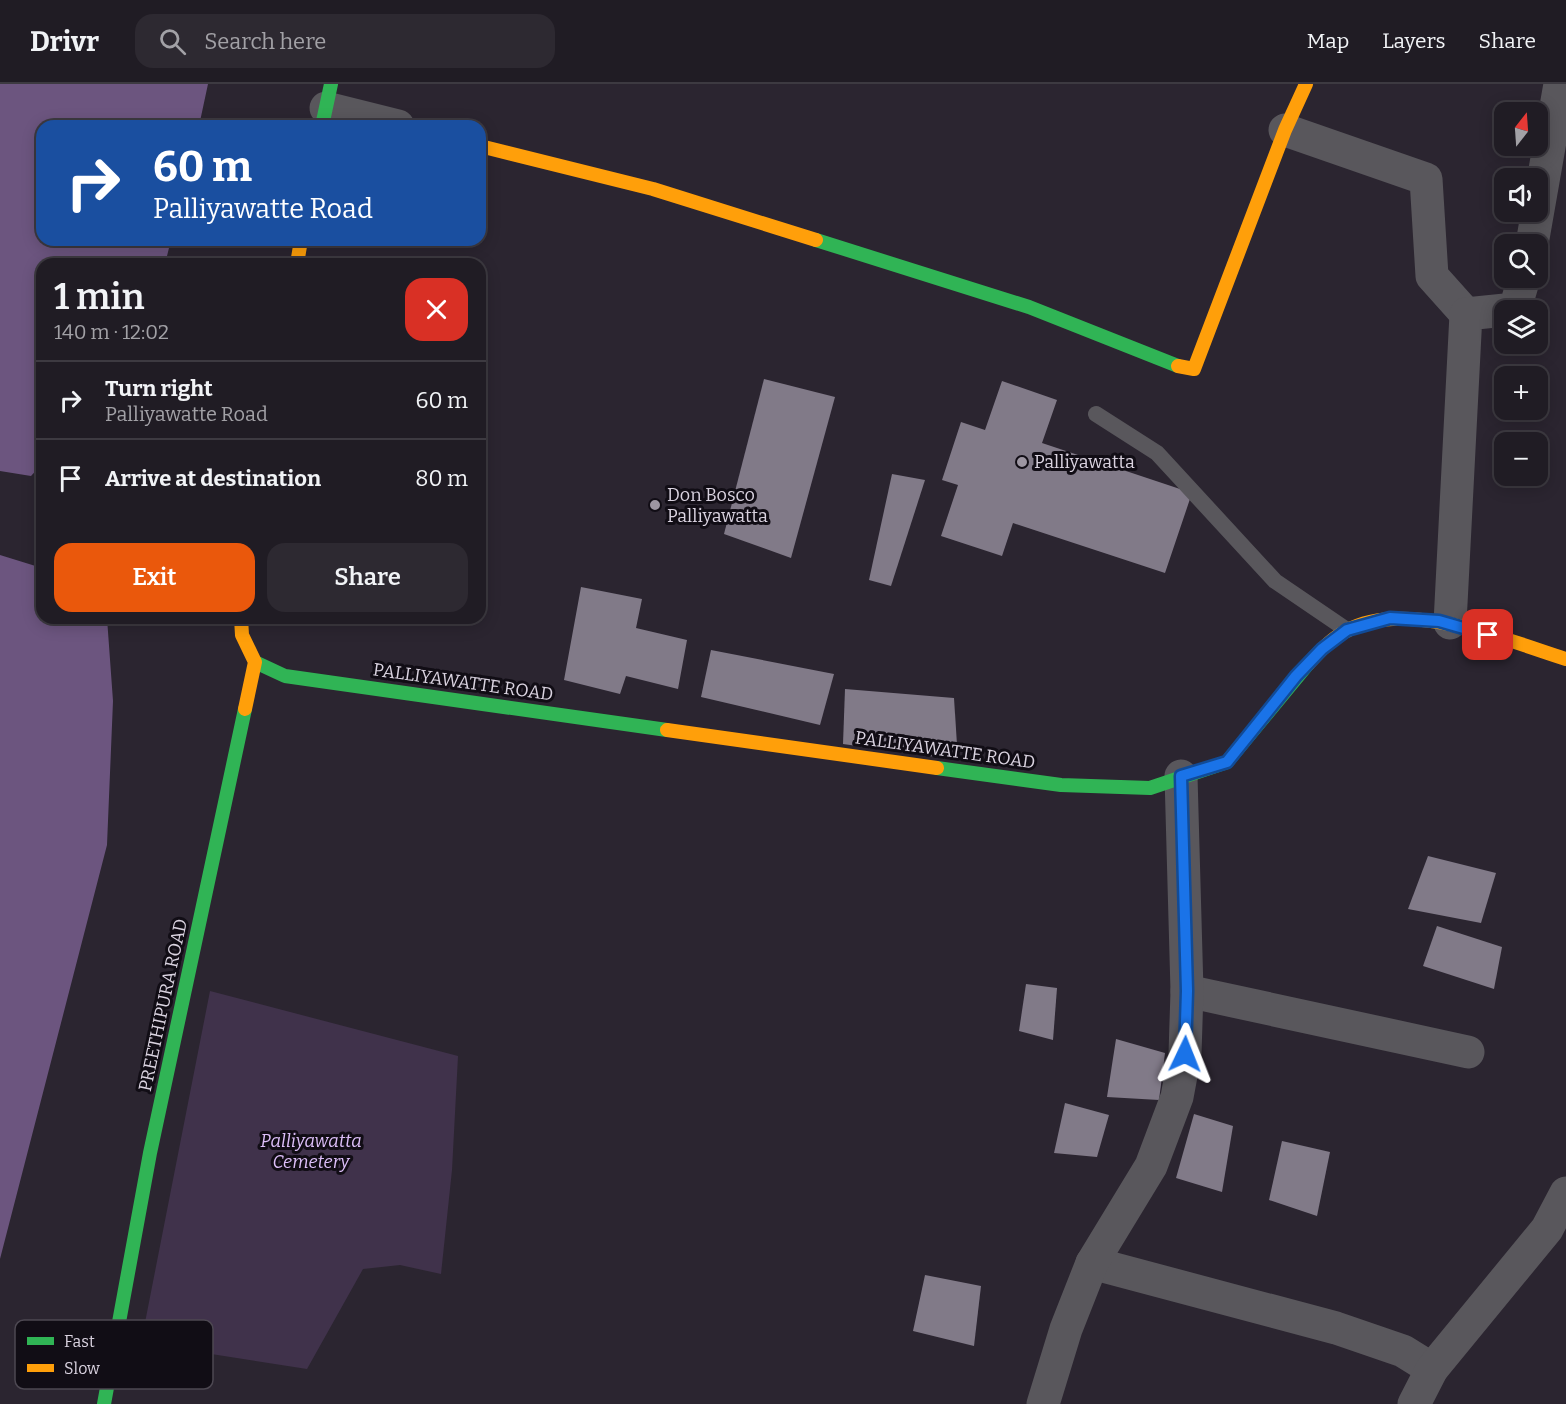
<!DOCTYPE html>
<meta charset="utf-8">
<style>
:root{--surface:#201c24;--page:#2d2931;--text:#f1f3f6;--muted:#a2a1a6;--line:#3d3a41;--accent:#ea580c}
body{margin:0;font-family:Bitter,serif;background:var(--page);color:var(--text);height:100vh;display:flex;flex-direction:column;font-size:22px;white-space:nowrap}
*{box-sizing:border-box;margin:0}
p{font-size:20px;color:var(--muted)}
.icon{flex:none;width:33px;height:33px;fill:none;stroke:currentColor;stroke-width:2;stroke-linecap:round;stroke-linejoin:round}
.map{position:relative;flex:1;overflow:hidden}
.drawer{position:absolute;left:36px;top:174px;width:450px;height:366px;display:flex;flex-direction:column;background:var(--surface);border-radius:18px;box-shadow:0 3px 15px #0003,0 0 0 2px var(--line)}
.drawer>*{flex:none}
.top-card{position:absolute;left:36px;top:36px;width:450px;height:126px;border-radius:18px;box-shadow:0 3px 15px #0003,0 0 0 2px var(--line);background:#1a4fa0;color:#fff;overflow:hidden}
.needle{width:39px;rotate:17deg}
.controls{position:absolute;left:1494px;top:18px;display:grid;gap:12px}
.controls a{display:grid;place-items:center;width:54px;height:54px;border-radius:12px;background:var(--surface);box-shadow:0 3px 15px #0003,0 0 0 2px var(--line);font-size:30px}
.pin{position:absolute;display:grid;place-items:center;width:51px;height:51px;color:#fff;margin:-26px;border-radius:12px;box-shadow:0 3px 9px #0006}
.me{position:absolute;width:66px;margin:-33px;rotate:2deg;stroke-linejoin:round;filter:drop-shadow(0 0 4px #0008)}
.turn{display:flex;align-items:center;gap:21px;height:126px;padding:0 18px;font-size:27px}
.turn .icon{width:78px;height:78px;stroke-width:2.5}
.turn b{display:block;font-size:42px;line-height:51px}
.round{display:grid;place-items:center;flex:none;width:63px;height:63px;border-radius:18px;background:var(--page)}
.head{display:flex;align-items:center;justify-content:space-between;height:102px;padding:0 18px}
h1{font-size:36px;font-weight:600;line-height:45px}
.button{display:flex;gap:12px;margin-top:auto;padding:12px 18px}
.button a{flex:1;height:69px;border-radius:18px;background:var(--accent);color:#fff;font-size:24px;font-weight:600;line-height:69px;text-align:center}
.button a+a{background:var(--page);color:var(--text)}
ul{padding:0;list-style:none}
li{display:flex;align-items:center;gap:18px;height:78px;padding:0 18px;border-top:2px solid var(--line)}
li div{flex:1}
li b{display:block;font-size:22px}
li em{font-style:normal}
header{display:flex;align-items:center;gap:36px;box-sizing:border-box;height:84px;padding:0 30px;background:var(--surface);border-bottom:2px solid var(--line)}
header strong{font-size:28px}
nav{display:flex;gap:33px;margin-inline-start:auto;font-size:21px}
.search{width:420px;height:54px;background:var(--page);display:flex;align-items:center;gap:15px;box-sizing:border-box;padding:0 21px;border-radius:18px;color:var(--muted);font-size:22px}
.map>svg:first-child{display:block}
</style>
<header>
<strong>Drivr</strong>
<div class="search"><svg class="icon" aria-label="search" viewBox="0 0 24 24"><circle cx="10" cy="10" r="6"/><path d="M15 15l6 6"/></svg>Search here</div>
<nav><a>Map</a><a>Layers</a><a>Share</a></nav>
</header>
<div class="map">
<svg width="1566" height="1320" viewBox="0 0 1566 1320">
<rect width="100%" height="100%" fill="#2b2530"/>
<!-- green -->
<polygon fill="#40324b" points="210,907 458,972 452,1086 441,1190 400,1181 363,1185 307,1285 141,1259"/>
<!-- water -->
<g fill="#6c557f">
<polygon points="0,0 208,0 199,42 42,42 42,156 171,156 165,180 42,180 42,380 31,392 0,387"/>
<polygon points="0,471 42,484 42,534 107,534 113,617 107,761 0,1175"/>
</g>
<!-- building -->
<g fill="#817a88">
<polygon points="764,295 835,313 791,474 724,450"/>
<polygon points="1002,297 1057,316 1042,359 1192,409 1165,489 1013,439 1002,472 941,452 958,401 942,396 961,338 985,346"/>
<polygon points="892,390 925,396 891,502 869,496"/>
<polygon points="581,503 642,515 636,544 687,556 678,605 626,592 620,610 564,596"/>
<polygon points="711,566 834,590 820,641 701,613"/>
<polygon points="845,605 954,614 958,676 843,660"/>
<polygon points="1428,772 1496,789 1481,839 1408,825"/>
<polygon points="1437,842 1502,863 1494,905 1423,882"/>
<polygon points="1026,900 1057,904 1053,956 1019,947"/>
<polygon points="1116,955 1165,969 1159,1016 1107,1013"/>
<polygon points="1065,1019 1109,1031 1097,1073 1054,1069"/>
<polygon points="1194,1030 1233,1042 1222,1108 1176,1094"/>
<polygon points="1282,1057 1330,1068 1317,1132 1269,1116"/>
<polygon points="925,1191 981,1202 974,1262 913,1247"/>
</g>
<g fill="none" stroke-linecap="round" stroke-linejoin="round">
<!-- lane -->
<polyline stroke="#59575c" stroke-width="16" points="1096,330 1157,369 1275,497 1347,546"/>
<!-- street -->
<g stroke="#59575c" stroke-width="33">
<polyline points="326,24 398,42"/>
<polyline points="1285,46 1426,95 1432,192 1466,230"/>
<polyline points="1532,160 1560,0"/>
<polyline points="1450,539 1466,230 1515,225 1524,194"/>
<polyline points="1187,907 1468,968"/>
<polyline points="1092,1179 1336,1244 1403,1267 1432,1285"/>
<polyline points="1043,1320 1066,1245 1092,1179 1151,1082 1177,1013 1185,970 1187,907 1181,692"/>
<polyline points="1414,1320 1432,1285 1547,1145 1566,1109"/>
</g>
<!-- fast -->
<g stroke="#30b455" stroke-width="14">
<polyline points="322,42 331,0"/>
<polyline points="816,156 1029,223 1178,282"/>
<polyline points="255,578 285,592 667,646"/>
<polyline points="937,684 1061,701 1150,704 1227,678 1308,580"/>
<polyline points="104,1320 150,1069 245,625"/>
</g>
<!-- slow -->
<g stroke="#ff9f0a" stroke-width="14">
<polyline points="480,62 653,105 816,156"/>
<polyline points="297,180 301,156"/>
<polyline points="1178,282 1194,285 1285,46 1306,0"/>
<polyline points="241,534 242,551 255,578 245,625"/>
<path d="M 1308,580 C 1319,568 1331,555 1346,547 C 1405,514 1506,556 1566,575"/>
<polyline points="667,646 937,684"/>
</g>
</g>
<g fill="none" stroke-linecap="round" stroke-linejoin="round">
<!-- route casing -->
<g stroke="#114b97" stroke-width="15">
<polyline id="route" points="1185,970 1187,907 1181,692 1227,678 1296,592 1322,565 1347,546 1390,534 1439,537 1488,551"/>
</g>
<!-- route -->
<use href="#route" stroke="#1a73e8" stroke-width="10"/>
</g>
<!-- markers -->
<g fill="#9d96a2" stroke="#110d15" stroke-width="2">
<circle cx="1022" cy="378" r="6"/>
<circle cx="655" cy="421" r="6"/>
</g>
<g text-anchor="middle" stroke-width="6" stroke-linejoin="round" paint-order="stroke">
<!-- poi labels -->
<g font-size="18" fill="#dad3e0" stroke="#110d15" text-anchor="start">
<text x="1034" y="384">Palliyawatta</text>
<text x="667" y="417">Don Bosco<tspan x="667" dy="21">Palliyawatta</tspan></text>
</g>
<!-- street labels -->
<g font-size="18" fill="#dad3e0" stroke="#110d15">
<text transform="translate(463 598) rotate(8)" y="6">PALLIYAWATTE ROAD</text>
<text transform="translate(945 666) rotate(8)" y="6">PALLIYAWATTE ROAD</text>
<text transform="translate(163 921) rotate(-78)" y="6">PREETHIPURA ROAD</text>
</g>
<!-- park labels -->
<g font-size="18" font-style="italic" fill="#ddbff9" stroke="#110d15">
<text x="311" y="1063">Palliyawatta<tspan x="311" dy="21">Cemetery</tspan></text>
</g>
</g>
<!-- legend -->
<rect x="15" y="1236" width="198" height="69" rx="9" fill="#110d15" stroke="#4d4852" stroke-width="1.5"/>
<rect x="27" y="1253" width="27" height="8" fill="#30b455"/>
<rect x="27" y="1280" width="27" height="8" fill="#ff9f0a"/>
<g font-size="16" fill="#dad3e0">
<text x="64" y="1263">Fast</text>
<text x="64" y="1290">Slow</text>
</g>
</svg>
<div class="controls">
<a><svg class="needle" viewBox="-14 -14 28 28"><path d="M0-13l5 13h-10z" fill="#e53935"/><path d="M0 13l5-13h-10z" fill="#a2a1a6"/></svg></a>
<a><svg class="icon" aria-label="sound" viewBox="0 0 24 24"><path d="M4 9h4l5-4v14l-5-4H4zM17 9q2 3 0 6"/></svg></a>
<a><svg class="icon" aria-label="search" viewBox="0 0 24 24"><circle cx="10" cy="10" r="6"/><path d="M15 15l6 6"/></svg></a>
<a><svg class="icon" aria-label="layers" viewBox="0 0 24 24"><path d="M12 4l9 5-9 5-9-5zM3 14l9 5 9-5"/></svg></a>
<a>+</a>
<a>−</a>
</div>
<div class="pin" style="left:1488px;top:551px;background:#d93025"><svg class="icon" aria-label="arrive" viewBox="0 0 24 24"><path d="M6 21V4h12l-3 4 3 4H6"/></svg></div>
<svg class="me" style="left:1185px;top:970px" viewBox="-20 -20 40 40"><path d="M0-17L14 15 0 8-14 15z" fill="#1a73e8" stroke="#fff" stroke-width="4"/></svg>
<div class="top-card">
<div class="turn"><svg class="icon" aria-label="right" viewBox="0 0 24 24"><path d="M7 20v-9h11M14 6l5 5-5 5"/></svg><div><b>60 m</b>Palliyawatte Road</div></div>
</div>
<section class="drawer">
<div class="head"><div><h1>1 min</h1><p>140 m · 12:02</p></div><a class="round" style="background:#d93025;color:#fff"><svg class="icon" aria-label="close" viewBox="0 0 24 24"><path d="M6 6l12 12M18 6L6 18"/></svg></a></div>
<ul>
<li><svg class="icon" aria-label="right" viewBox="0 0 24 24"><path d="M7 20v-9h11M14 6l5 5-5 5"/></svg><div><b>Turn right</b><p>Palliyawatte Road</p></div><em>60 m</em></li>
<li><svg class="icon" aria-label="arrive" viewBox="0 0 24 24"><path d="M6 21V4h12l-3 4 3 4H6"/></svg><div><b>Arrive at destination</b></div><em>80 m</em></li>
</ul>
<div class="button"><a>Exit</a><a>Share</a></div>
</section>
</div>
